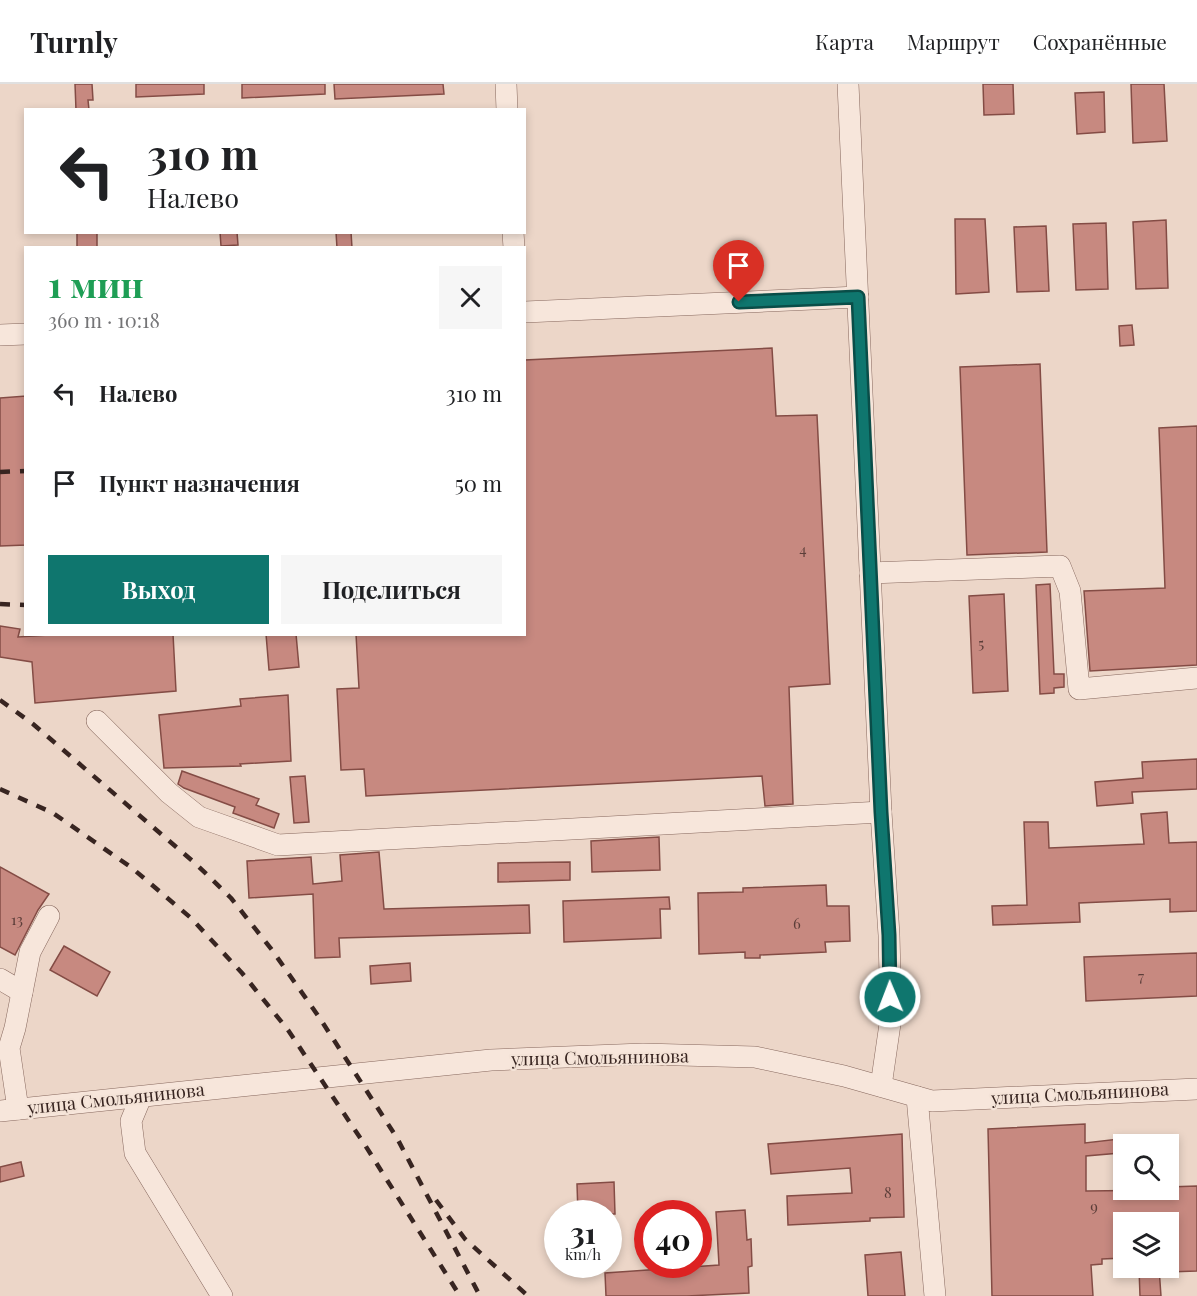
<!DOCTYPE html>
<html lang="ru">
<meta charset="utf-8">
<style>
:root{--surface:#fff;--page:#f6f6f6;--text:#202124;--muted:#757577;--line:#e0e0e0;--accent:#0f766e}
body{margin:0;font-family:"Playfair Display",serif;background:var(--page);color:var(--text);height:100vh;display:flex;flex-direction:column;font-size:22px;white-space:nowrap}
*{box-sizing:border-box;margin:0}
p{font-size:20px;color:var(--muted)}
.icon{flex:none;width:33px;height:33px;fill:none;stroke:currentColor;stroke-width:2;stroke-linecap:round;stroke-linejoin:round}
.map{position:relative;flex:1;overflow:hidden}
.side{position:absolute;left:24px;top:162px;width:502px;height:390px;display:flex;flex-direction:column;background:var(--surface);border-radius:0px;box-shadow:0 3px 9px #0003}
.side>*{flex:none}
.hud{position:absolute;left:24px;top:24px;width:502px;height:126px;border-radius:0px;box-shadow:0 3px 9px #0003;background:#fff;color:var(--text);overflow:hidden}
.fabs{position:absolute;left:1113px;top:1050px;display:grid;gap:12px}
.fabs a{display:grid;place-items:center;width:66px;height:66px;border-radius:0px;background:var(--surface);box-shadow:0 3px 9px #0003;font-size:30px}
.speed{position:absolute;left:544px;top:1116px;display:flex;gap:12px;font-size:30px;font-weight:700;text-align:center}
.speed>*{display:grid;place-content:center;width:78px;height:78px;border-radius:50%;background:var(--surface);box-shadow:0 3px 9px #0003;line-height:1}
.speed small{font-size:15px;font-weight:400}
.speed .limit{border:9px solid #d22;background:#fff;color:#111}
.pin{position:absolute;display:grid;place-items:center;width:51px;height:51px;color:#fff;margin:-62px -26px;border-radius:50% 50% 50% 0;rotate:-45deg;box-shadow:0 0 6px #0007}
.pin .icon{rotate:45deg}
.me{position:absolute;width:66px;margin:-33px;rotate:359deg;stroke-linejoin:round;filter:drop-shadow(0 0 4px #0008)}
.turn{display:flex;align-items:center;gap:21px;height:126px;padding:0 24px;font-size:27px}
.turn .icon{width:78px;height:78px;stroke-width:2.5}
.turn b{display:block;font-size:42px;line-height:51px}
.round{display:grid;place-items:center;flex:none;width:63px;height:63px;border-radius:0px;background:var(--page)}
.summary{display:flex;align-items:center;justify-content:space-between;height:102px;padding:0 24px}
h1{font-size:36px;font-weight:700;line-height:45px;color:#1e9e55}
.cta{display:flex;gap:12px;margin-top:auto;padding:12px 24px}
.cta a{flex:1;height:69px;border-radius:0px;background:var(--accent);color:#fff;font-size:24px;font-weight:700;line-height:69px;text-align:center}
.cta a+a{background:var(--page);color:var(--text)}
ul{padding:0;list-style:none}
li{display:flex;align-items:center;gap:18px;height:90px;padding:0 24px}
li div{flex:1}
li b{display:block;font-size:22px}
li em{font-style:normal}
header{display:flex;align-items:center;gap:36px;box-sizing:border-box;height:84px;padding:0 30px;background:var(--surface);border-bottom:2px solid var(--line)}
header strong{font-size:28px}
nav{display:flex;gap:33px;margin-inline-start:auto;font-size:21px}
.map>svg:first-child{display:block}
</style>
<header>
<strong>Turnly</strong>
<nav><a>Карта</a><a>Маршрут</a><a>Сохранённые</a></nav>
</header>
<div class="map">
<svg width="1197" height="1212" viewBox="0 0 1197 1212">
<rect width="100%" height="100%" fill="#ecd6c8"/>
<!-- building -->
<g fill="#c78980" stroke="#844c45" stroke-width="1.5">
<polygon points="75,0 92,0 93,16 88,16 89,26 76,26"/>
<polygon points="136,0 204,0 204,10 136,13"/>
<polygon points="242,0 325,0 325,10 242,14"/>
<polygon points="334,0 443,0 444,10 335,15"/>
<polygon points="983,0 1013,0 1014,30 984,31"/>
<polygon points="1131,0 1164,0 1167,57 1133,59"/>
<polygon points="1104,8 1105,48 1077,50 1075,9"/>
<polygon points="955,135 985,135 989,208 956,210"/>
<polygon points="1166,136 1168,204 1136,205 1133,138"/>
<polygon points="1106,139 1108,205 1076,206 1073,140"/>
<polygon points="1046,142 1049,207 1017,208 1014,143"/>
<rect x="77" y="148" width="20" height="16"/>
<polygon points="220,148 237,148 238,161 221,162"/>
<polygon points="336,148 351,148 352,164 337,164"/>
<polygon points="1132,241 1134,261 1120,262 1119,242"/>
<polygon points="772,264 776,332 817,331 830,600 789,603 793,720 765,722 762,692 366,712 364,685 341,686 337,605 359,604 356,550 525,550 525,276"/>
<polygon points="1040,280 1047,468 967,471 960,283"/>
<polygon points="26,312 26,461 0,462 0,314"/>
<polygon points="1197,342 1197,581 1090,587 1084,507 1165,504 1159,344"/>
<polygon points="1050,500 1054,590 1064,590 1064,603 1054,604 1054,609 1040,610 1036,501"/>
<polygon points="1004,510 1008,607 973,609 969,512"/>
<polygon points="0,542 20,545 18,553 65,550 173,550 176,607 35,619 32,578 0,573"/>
<polygon points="266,550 296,550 299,583 269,586"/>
<polygon points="288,611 291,677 240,680 241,682 164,684 159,631 241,622 240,615"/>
<polygon points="1197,675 1197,705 1132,708 1133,719 1097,722 1095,698 1143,694 1142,678"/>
<polygon points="182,687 259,715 256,721 279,730 274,744 233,729 235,723 184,704 178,700"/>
<polygon points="305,692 309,738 294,739 290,693"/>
<polygon points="1167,728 1169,759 1197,758 1197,827 1170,828 1170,815 1079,819 1080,838 993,841 992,822 1027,821 1024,738 1048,738 1049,764 1144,760 1141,730"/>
<polygon points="659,753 660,786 592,788 591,757"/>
<polygon points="379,768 384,825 529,821 530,849 339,854 340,873 315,874 313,810 249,814 247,777 311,773 313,800 342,797 340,771"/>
<polygon points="570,778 570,796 498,798 498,779"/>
<polygon points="0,783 49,810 38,826 15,871 0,863"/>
<polygon points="826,801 827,822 849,822 850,857 825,858 826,868 760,871 760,874 745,874 745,868 699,870 698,809 743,808 743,804"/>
<polygon points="669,813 670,825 660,825 661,854 564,858 563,817"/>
<polygon points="64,862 110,888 97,912 50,886"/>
<polygon points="1197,869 1197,912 1086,917 1084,873"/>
<polygon points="410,879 411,897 371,900 370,882"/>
<polygon points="1085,1040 1085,1059 1119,1055 1120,1069 1086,1072 1086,1107 1168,1106 1168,1103 1197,1102 1197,1187 1168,1188 1168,1138 1124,1138 1124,1174 1102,1175 1102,1180 1091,1181 1093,1212 992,1212 988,1045"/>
<polygon points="902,1050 904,1133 870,1134 870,1137 788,1141 787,1112 852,1109 850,1084 771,1090 768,1060"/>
<polygon points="21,1078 24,1092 0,1098 0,1083"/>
<polygon points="614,1098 615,1130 578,1130 577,1100"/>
<polygon points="745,1126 747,1156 751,1155 752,1182 748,1183 749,1209 687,1212 606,1212 605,1189 719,1181 716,1128"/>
<polygon points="901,1168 905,1212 868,1212 865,1171"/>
<polygon points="1139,1184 1159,1184 1161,1212 1140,1212"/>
</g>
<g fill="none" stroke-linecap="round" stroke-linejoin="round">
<!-- minor casing -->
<g stroke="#87685e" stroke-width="22">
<g id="minor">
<polyline points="506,0 507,26"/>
<polyline points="848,0 881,728 889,851 891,933 881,1002"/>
<polyline points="513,148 514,164"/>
<polyline points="525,228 858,213"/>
<polyline points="0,251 26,250"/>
<polyline points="870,489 1060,482 1070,507 1079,605 1197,594"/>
<polyline points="97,637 169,709 199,733 278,761 881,728"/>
<polyline points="0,895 22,908"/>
<polyline points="141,1013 131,1037 135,1069 222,1212"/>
<polyline points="917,1013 935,1212"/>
<polyline points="18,1025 9,964 15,944 30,868 49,832"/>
<polyline points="0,1027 491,976 643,970 755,973 844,992 932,1017 1197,1005"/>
</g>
</g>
<!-- minor -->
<use href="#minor" stroke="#f7e6db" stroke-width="21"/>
<!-- rail -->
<g stroke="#382521" stroke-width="4.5" stroke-dasharray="10 10" stroke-linecap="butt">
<polyline points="0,388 26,387"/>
<polyline points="0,520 26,521"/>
<polyline points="0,616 33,640 196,780 231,814 272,866 319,933 397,1054 480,1212"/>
<polyline points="0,705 53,729 132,784 191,834 242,889 288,946 365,1061 460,1212"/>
<polyline points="436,1116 465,1155 528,1212"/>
</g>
</g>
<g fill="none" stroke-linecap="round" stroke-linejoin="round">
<!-- route casing -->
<g stroke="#0a4d48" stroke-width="15">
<polyline id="route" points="739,218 858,213 881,728 889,851 890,913"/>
</g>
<!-- route -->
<use href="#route" stroke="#0f766e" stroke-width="10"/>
</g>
<g text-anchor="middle" stroke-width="4.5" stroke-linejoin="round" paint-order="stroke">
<!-- number labels -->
<g font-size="15" fill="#5c3e39">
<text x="803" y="471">4</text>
<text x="981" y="565">5</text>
<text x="17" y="841">13</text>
<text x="797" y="845">6</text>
<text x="1141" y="898">7</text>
<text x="888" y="1114">8</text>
<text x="1094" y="1128">9</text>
</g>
<!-- street labels -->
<g font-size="18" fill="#382521" stroke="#f4e3d7">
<text transform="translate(600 974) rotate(-1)" y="6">улица Смольянинова</text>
<text transform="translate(1080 1010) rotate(-3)" y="6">улица Смольянинова</text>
<text transform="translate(116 1015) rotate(-6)" y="6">улица Смольянинова</text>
</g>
</g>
</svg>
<div class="fabs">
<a><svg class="icon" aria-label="search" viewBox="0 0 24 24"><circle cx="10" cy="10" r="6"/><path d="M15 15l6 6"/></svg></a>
<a><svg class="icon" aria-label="layers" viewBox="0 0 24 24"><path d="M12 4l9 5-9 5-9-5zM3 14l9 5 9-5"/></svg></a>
</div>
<div class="speed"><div>31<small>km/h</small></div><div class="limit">40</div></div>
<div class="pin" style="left:739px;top:218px;background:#d93025"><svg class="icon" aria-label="arrive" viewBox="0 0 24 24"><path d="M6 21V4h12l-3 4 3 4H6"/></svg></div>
<svg class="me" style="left:890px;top:913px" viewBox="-20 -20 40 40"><circle r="17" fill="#0f766e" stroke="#fff" stroke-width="3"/><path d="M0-11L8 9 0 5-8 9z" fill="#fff"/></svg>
<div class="hud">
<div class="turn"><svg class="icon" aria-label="left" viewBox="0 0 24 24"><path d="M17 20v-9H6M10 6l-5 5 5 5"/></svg><div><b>310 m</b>Налево</div></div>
</div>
<section class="side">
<div class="summary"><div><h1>1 мин</h1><p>360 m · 10:18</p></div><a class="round"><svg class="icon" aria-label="close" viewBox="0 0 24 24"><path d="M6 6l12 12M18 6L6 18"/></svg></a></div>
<ul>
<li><svg class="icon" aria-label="left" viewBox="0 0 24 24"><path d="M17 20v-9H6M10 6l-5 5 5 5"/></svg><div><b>Налево</b></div><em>310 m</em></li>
<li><svg class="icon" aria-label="arrive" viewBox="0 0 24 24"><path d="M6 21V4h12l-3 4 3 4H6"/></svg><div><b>Пункт назначения</b></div><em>50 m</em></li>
</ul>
<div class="cta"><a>Выход</a><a>Поделиться</a></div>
</section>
</div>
